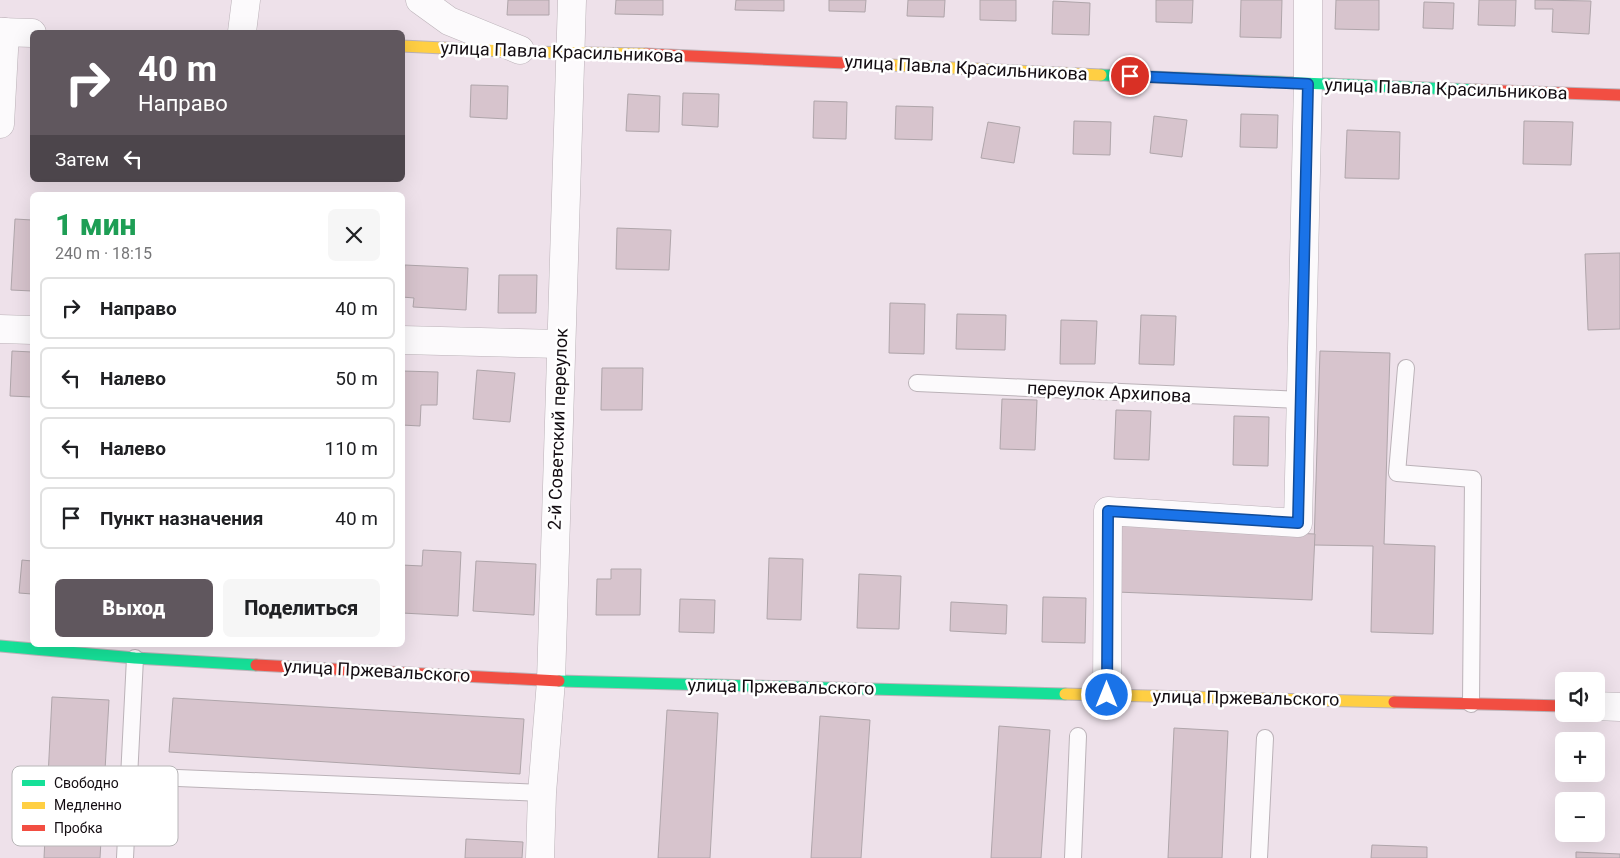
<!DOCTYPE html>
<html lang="ru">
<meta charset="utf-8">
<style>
:root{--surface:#fff;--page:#f6f6f6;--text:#202124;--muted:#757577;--line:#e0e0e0;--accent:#60575e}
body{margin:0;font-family:Roboto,sans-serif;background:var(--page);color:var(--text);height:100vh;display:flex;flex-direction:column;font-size:19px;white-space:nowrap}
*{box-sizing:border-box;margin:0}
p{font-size:16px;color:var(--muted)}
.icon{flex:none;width:28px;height:28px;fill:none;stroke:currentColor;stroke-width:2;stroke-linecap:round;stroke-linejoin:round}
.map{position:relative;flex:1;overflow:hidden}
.panel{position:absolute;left:30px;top:192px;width:375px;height:455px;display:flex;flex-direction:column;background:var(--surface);border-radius:8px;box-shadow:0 5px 20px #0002}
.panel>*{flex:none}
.guide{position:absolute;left:30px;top:30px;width:375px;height:152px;border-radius:8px;box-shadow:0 5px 20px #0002;background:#60575e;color:#fff;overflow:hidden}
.fabs{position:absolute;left:1555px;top:672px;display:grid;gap:10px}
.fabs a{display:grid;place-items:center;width:50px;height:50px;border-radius:8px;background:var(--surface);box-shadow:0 5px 20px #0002;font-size:25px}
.pin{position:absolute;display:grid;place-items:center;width:42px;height:42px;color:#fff;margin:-21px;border:2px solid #fff;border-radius:50%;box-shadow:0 1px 5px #0007}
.me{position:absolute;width:55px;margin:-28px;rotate:0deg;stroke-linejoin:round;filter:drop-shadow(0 0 4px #0008)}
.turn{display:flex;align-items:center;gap:18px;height:105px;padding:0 25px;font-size:22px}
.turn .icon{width:65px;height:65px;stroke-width:2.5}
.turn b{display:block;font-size:35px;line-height:42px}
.then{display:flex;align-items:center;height:48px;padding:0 25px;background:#0003;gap:10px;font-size:19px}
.round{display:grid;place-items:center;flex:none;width:52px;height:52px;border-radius:8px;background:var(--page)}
.head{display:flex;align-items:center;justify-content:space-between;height:85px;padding:0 25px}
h1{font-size:30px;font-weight:800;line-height:38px;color:#1e9e55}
.primary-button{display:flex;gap:10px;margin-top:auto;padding:10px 25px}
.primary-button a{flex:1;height:58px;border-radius:8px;background:var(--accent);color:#fff;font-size:20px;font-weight:800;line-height:58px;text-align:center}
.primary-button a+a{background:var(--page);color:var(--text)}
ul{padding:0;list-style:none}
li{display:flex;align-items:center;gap:15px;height:62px;margin:0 10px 8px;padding:0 15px;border:2px solid var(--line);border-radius:8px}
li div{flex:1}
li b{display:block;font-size:19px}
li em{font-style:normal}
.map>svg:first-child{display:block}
</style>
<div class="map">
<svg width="1620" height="858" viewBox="0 0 1620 858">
<rect width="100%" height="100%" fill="#eee1ea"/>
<!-- building -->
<g fill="#d7c4cd" stroke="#afa5aa">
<polygon points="508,0 549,0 549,15 507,15"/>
<polygon points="616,0 663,0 663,15 615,14"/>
<polygon points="736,0 784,0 784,11 735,10"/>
<polygon points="829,0 866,0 865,12 829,11"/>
<polygon points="908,0 945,0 944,17 907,16"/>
<polygon points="980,0 1016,0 1016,21 980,20"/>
<polygon points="1156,0 1193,0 1192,23 1156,22"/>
<polygon points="1241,0 1282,0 1281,38 1240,37"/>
<polygon points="1336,0 1379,0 1379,30 1335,29"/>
<polygon points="1479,0 1516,0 1515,26 1478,25"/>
<polygon points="1535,0 1591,1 1589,34 1552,32 1553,9 1535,9"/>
<polygon points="1053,1 1090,3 1089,35 1052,34"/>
<polygon points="1424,2 1454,3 1453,29 1423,28"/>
<polygon points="471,85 508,86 507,119 470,117"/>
<polygon points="683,93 719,94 718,127 682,125"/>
<polygon points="628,94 660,96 659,132 626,131"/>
<polygon points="814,101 847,102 846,139 813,138"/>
<polygon points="896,106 933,107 932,140 895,139"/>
<polygon points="1241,114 1278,115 1277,148 1240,147"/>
<polygon points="1154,116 1187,120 1182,157 1150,153"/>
<polygon points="1074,121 1111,122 1110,155 1073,154"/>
<polygon points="1524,121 1573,122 1571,165 1523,164"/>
<polygon points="988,122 1020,127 1014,163 981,158"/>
<polygon points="1347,130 1400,132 1399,179 1345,178"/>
<polygon points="15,219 32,220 32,291 11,290"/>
<polygon points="617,228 671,230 669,270 616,269"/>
<polygon points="1620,253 1620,329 1588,330 1585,254"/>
<polygon points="405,265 468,268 466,310 413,307 414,298 402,297"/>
<polygon points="499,275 537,275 536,313 498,313"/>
<polygon points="890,303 925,304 924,354 889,353"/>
<polygon points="957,314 1006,315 1005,350 956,349"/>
<polygon points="1141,315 1176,316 1174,365 1139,364"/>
<polygon points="1061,320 1097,321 1095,364 1060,364"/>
<polygon points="12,351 32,352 32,397 10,396"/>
<polygon points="1320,351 1390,353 1384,544 1435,546 1433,634 1371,632 1373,546 1314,545"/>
<polygon points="602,368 643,368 642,410 601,410"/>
<polygon points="477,370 515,373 510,422 473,419"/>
<polygon points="402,371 438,372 437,405 421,405 420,426 402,425"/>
<polygon points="1002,399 1037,400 1035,450 1000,449"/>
<polygon points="1116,410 1151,411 1149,460 1114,459"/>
<polygon points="1234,416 1269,417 1268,466 1233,465"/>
<polygon points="1121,525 1315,534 1312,600 1117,592"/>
<polygon points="423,550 461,552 458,616 402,613 402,565 422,566"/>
<polygon points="769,558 803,559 801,620 767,619"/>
<polygon points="22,560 32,561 32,594 19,593"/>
<polygon points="476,561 536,564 534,615 473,611"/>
<polygon points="611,569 641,569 640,615 596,615 597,579 611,579"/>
<polygon points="859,574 901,576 899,629 857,628"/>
<polygon points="1043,597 1086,598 1085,643 1042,642"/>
<polygon points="680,599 715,600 714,633 679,632"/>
<polygon points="951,602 1007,605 1006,634 950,631"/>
<polygon points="52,697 109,700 100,858 44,858"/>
<polygon points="173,698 524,719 520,774 169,752"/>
<polygon points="667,710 718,713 710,858 658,858"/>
<polygon points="820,716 870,720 861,858 811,858"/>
<polygon points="999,726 1050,730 1041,858 991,858"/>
<polygon points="1174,728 1228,731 1222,858 1168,858"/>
<polygon points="466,839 523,842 522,858 465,858"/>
<polygon points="1372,845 1427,847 1427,858 1371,858"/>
<polygon points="1576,852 1620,854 1620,858 1576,858"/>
</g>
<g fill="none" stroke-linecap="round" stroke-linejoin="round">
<!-- lane casing -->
<g stroke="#bbb2b8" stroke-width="18">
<g id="lane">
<polyline points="1406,368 1397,473 1473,479 1471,704"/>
<polyline points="917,383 1301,400"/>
<polyline points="130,776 542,793"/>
<polyline points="125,858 135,658"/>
<polyline points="1073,858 1078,736"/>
<polyline points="1259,858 1265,738"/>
</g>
</g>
<!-- street casing -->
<g stroke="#bbb2b8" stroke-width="29">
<g id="street">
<polyline points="420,0 449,21 520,50"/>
<polyline points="0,32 32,33"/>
<polyline points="242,32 246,0"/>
<polyline points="0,124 5,32"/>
<polyline points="0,329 32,330"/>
<polyline points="402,340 560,344"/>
<polyline points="1107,695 1108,511 1298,523 1308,84 1308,0"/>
<polyline points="1596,706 1620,707"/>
<polyline points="540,858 542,793 551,681 572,0"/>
</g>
</g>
<!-- fast casing -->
<g stroke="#bbb2b8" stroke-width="13">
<g id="fast">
<polyline points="1101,75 1476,90"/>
<polyline points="0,646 135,658 256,665"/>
<polyline points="559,681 1065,694"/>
</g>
</g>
<!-- slow casing -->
<g stroke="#bbb2b8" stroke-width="13">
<g id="slow">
<polyline points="402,46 524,52 646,54"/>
<polyline points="890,65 1101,75"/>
<polyline points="1065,694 1394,702"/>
</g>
</g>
<!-- jam casing -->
<g stroke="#bbb2b8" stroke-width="13">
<g id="jam">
<polyline points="646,54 890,65"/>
<polyline points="1476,90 1620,95"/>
<polyline points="256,665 559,681"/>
<polyline points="1394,702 1564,706"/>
</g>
</g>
<!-- lane -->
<use href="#lane" stroke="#fcfafc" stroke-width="16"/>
<!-- street -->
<use href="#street" stroke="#fcfafc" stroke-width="28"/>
<!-- fast -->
<use href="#fast" stroke="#16e098" stroke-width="11"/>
<!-- slow -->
<use href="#slow" stroke="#ffcf43" stroke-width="11"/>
<!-- jam -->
<use href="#jam" stroke="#f24e42" stroke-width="11"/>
</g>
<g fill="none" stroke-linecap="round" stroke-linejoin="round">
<!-- route casing -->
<g stroke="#114b97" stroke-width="12">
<polyline id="route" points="1107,695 1108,511 1298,523 1308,84 1130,76"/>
</g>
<!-- route -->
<use href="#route" stroke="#1a73e8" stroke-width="9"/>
</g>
<g text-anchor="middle" stroke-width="5" stroke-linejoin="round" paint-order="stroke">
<!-- street labels -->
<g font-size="18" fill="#140d12" stroke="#fff">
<text transform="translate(562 52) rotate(2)" y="6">улица Павла Красильникова</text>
<text transform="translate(966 68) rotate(3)" y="6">улица Павла Красильникова</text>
<text transform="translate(1446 89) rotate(2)" y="6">улица Павла Красильникова</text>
<text transform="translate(1109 392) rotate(3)" y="6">переулок Архипова</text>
<text transform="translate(558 429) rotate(-88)" y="6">2-й Советский переулок</text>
<text transform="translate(377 671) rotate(3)" y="6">улица Пржевальского</text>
<text transform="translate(781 687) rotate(1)" y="6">улица Пржевальского</text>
<text transform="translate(1246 698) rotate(1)" y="6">улица Пржевальского</text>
</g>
</g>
<!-- legend -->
<rect x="12" y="766" width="166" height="80" rx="8" fill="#fff" stroke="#b8b6b8" stroke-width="1"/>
<rect x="22" y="780" width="23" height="6" fill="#16e098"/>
<rect x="22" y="802" width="23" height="7" fill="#ffcf43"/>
<rect x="22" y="825" width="23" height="6" fill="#f24e42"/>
<g font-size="14" fill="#140d12">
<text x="54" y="788">Свободно</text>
<text x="54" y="810">Медленно</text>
<text x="54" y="833">Пробка</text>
</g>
</svg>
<div class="fabs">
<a><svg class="icon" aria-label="sound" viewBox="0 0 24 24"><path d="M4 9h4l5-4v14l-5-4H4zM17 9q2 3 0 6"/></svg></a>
<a>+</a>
<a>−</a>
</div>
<div class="pin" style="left:1130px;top:76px;background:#d93025"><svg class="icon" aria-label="arrive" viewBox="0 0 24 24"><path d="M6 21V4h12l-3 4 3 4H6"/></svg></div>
<svg class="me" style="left:1107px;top:695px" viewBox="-20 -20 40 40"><circle r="17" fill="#1a73e8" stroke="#fff" stroke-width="3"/><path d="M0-11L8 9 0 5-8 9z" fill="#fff"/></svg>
<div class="guide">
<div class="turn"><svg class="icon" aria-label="right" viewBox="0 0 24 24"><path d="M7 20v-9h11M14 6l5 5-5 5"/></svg><div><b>40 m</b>Направо</div></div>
<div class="then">Затем<svg class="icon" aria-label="left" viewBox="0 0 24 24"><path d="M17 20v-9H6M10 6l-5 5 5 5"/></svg></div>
</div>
<section class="panel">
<div class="head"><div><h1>1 мин</h1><p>240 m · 18:15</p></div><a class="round"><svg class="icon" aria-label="close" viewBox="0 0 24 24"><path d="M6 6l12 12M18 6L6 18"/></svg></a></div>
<ul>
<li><svg class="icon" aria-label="right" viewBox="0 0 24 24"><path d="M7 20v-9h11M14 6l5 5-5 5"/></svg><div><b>Направо</b></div><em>40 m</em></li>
<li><svg class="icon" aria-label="left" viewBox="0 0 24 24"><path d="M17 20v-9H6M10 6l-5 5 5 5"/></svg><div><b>Налево</b></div><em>50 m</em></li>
<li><svg class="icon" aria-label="left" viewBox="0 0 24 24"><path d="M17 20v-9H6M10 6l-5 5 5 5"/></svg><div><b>Налево</b></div><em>110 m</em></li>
<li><svg class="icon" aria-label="arrive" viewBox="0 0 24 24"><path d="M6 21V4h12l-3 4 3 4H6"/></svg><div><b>Пункт назначения</b></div><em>40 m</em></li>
</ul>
<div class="primary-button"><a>Выход</a><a>Поделиться</a></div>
</section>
</div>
